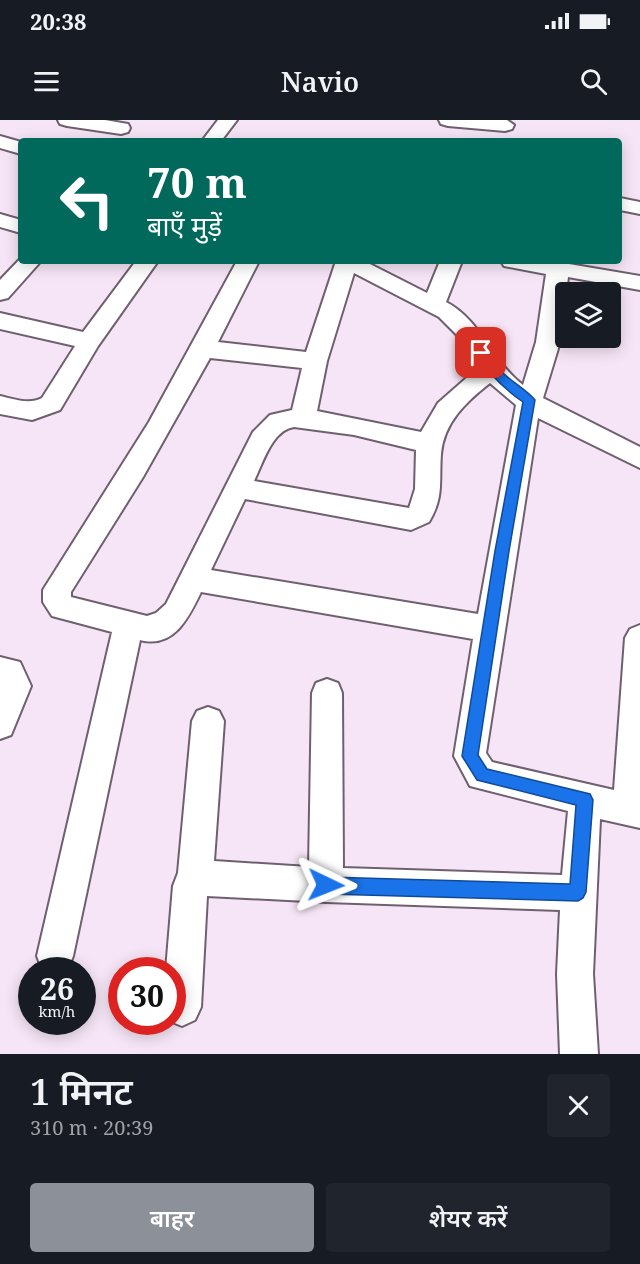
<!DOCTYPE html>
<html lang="hi">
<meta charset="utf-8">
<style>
:root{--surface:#171b24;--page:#20242c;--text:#f1f3f6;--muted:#9ea1a6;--accent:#8c9099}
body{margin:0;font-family:"Noto Serif","Noto Sans Devanagari",serif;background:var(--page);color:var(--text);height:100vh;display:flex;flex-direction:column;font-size:22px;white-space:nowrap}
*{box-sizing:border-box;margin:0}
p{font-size:20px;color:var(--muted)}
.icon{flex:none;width:33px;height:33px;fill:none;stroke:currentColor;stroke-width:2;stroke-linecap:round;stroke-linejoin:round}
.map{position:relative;height:934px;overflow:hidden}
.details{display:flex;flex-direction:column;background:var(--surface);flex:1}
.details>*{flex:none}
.guide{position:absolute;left:18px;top:18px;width:604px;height:126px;border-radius:6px;box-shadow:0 3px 15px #0003;background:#00695c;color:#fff;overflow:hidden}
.tools{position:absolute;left:555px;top:162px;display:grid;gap:12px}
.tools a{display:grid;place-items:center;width:66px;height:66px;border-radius:6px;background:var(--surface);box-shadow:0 3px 15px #0003;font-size:30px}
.speed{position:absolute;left:18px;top:837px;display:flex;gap:12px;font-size:30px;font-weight:700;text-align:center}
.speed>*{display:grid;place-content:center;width:78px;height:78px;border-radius:50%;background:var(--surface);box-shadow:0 3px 15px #0003;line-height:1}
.speed small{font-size:15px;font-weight:400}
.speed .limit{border:9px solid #d22;background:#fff;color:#111}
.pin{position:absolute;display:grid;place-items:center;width:51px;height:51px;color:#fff;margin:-26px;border-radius:12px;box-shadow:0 3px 9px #0006}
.me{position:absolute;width:66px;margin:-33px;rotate:92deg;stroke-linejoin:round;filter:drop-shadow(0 0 4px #0008)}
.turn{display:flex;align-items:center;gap:21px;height:126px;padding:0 30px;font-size:27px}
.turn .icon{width:78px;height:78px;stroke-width:2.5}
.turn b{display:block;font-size:42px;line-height:51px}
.round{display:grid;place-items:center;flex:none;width:63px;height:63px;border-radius:6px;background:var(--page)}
.summary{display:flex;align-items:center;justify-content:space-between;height:102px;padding:0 30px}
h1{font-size:36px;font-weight:600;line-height:45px}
.action{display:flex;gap:12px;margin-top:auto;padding:12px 30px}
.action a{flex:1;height:69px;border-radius:6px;background:var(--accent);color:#fff;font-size:24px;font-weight:600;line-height:69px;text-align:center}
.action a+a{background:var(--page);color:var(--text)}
.status{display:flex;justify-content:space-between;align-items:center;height:42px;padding:0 30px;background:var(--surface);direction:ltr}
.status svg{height:16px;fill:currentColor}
header{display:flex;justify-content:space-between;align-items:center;height:78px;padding:0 30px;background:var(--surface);font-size:27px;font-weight:600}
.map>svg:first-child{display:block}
</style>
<div class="status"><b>20:38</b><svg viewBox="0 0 49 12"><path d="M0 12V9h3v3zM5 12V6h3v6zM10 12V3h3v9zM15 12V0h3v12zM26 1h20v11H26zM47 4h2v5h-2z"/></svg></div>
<header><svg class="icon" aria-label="menu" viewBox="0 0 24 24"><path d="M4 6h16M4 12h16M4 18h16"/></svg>Navio<svg class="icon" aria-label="search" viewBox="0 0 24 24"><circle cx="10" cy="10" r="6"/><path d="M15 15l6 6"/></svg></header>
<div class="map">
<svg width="640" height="934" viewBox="0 0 640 934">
<rect width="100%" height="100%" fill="#f6e5f6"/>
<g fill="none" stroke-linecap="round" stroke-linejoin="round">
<!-- minor casing -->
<g stroke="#6f606f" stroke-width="4">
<g id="minor">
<polygon points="58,0 105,0 128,4 130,8 128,12 121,14 67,6 60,4"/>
<polygon points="218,0 237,0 221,21 202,21"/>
<polygon points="439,0 507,0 514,5 512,9 505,11 448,6 441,4"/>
<polygon points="0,16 21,22 21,34 0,28"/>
<polygon points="620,78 640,82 640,94 620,90"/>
<polygon points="0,94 21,100 21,113 0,107"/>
<polygon points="21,138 21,141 41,141 8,178 0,180 0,160"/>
<path d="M 136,141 L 158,141 L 98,226 L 60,290 L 32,300 L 0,294 L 0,276 C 14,279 29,285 42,278 L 75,226 L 0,209 L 0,193 L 83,212 Z"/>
<path d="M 237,141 L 259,141 L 218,222 L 306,232 L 336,141 L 364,141 L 427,173 L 440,141 L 462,141 L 446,182 C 481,200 492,242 523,265 L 536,222 L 546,154 L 504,146 L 501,141 L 570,141 L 569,144 L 640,156 L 640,170 L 568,157 L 560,222 L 543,278 L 640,327 L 640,348 L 538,298 L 486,633 L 492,642 L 614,670 L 625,518 L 630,509 L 640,505 L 640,708 L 600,699 L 593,854 L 598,934 L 560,934 L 557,854 L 560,790 L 326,782 L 207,776 L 201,887 L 195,900 L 182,906 L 172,902 L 172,850 L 166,850 L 173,766 L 178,753 L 192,601 L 197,591 L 208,587 L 219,591 L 224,601 L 214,741 L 309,747 L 312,573 L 316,563 L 327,559 L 338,563 L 342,573 L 343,748 L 562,755 L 568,691 L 470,666 L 454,636 L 473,519 L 201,472 C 189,497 174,529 140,520 L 73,836 L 68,849 L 42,849 L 37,836 L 112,512 L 52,496 L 43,482 L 43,470 L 149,302 ZM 354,153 L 439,197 L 456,214 L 479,247 L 438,283 L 421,312 L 317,291 L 327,241 ZM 210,238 L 302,248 L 292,290 L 270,295 L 253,312 L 166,484 L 156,493 L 147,496 L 71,477 L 71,472 L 143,357 ZM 490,263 L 516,285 L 478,494 L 211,450 L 245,379 L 411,410 L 429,402 C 444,377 439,362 441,334 C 444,302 466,282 490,263 ZM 294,307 L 354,315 L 416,330 L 415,369 L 409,388 L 254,361 C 263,343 272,310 294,307 Z"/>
<polygon points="0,537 20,542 31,566 11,615 0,619"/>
</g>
</g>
<!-- minor -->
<use href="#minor" fill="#fff" fill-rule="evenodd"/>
</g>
<!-- route -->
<path fill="#1a73e8" stroke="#114b97" stroke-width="1.5" d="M 481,229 C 489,232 491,241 497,247 C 508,260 526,269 535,280 L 509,431 L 478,635 L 487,649 L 590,674 L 593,680 L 586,772 L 583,778 L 578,781 L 326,774 L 320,771 L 318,765 L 320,760 L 326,757 L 570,764 L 576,685 L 477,660 L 462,636 L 495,431 L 523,282 C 503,268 488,253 475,233 Z"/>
</svg>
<div class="tools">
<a><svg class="icon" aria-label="layers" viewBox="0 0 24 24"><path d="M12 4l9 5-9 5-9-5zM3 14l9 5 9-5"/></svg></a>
</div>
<div class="speed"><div>26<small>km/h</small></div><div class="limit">30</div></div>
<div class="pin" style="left:481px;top:233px;background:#d93025"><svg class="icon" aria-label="arrive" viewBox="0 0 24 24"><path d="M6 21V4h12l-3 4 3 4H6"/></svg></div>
<svg class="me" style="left:326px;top:765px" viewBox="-20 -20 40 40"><path d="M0-17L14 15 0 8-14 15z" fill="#1a73e8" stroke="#fff" stroke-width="4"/></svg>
<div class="guide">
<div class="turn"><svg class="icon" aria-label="left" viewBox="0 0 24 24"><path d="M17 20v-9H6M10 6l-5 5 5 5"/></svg><div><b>70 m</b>बाएँ मुड़ें</div></div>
</div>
</div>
<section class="details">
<div class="summary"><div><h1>1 मिनट</h1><p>310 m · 20:39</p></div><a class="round"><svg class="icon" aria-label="close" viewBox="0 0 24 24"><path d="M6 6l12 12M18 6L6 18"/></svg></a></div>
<div class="action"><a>बाहर</a><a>शेयर करें</a></div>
</section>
